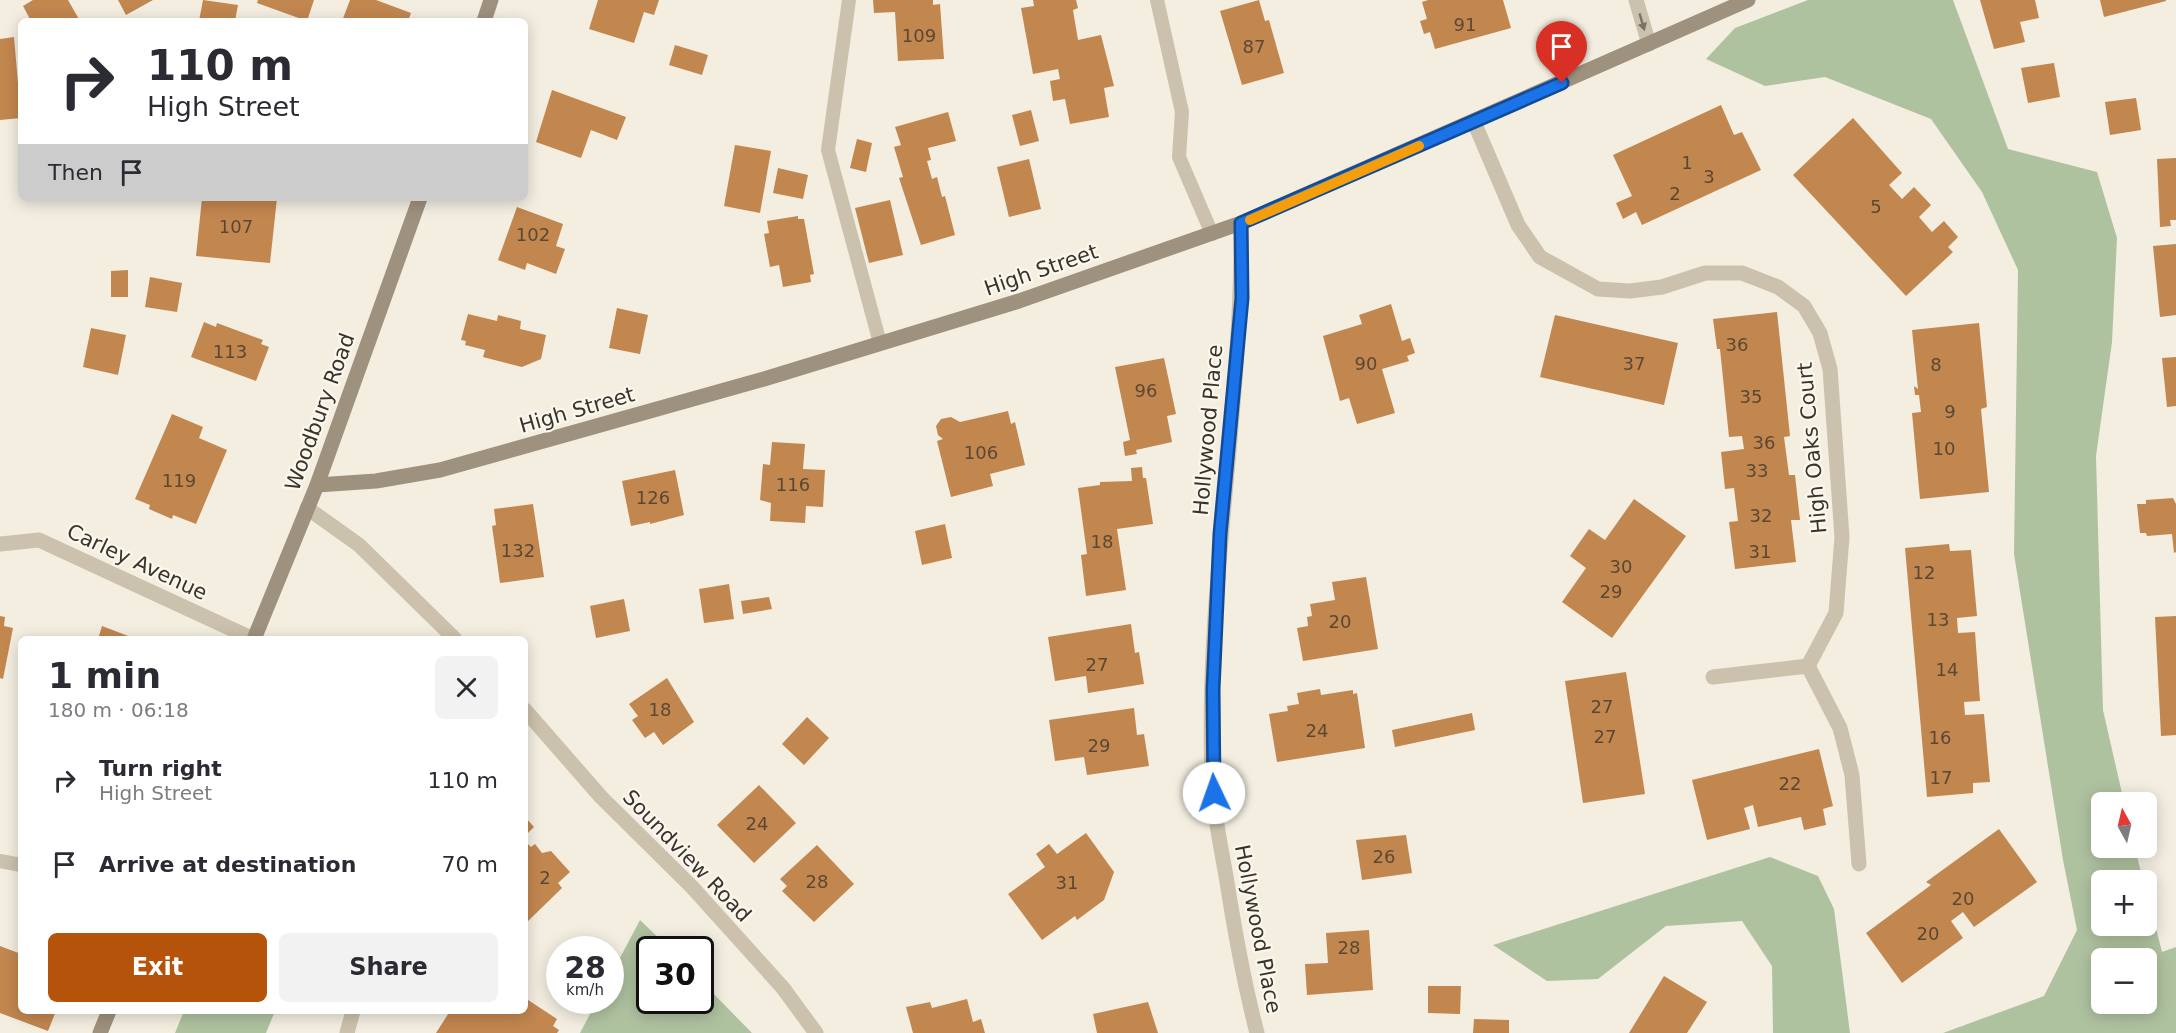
<!DOCTYPE html>
<meta charset="utf-8">
<style>
:root{--surface:#fff;--page:#f2f2f3;--text:#2b2b33;--muted:#7c7c81;--accent:#b45309}
body{margin:0;font-family:"DejaVu Sans",sans-serif;background:var(--page);color:var(--text);height:100vh;display:flex;flex-direction:column;font-size:22px;white-space:nowrap}
*{box-sizing:border-box;margin:0}
p{font-size:20px;color:var(--muted)}
.icon{flex:none;width:33px;height:33px;fill:none;stroke:currentColor;stroke-width:2;stroke-linecap:round;stroke-linejoin:round}
.map{position:relative;flex:1;overflow:hidden}
.details{position:absolute;left:18px;top:636px;width:510px;height:378px;display:flex;flex-direction:column;background:var(--surface);border-radius:9px;box-shadow:0 3px 15px #0003}
.details>*{flex:none}
.hud{position:absolute;left:18px;top:18px;width:510px;height:183px;border-radius:9px;box-shadow:0 3px 15px #0003;background:#fff;color:var(--text);overflow:hidden}
.needle{width:39px;rotate:352deg}
.controls{position:absolute;left:2091px;top:792px;display:grid;gap:12px}
.controls a{display:grid;place-items:center;width:66px;height:66px;border-radius:9px;background:var(--surface);box-shadow:0 3px 15px #0003;font-size:30px}
.speed{position:absolute;left:546px;top:936px;display:flex;gap:12px;font-size:30px;font-weight:700;text-align:center}
.speed>*{display:grid;place-content:center;width:78px;height:78px;border-radius:50%;background:var(--surface);box-shadow:0 3px 15px #0003;line-height:1}
.speed small{font-size:15px;font-weight:400}
.speed .limit{border:3px solid #111;border-radius:9px;background:#fff;color:#111}
.pin{position:absolute;display:grid;place-items:center;width:51px;height:51px;color:#fff;margin:-62px -26px;border-radius:50% 50% 50% 0;rotate:-45deg;box-shadow:0 0 6px #0007}
.pin .icon{rotate:45deg}
.me{position:absolute;width:66px;margin:-33px;rotate:357deg;stroke-linejoin:round;filter:drop-shadow(0 0 4px #0008)}
.turn{display:flex;align-items:center;gap:21px;height:126px;padding:0 30px;font-size:27px}
.turn .icon{width:78px;height:78px;stroke-width:2.5}
.turn b{display:block;font-size:42px;line-height:51px}
.then{display:flex;align-items:center;height:57px;padding:0 30px;background:#0003;gap:12px;font-size:22px}
.round{display:grid;place-items:center;flex:none;width:63px;height:63px;border-radius:9px;background:var(--page)}
.overview{display:flex;align-items:center;justify-content:space-between;height:102px;padding:0 30px}
h1{font-size:36px;font-weight:800;line-height:45px}
.primary-button{display:flex;gap:12px;margin-top:auto;padding:12px 30px}
.primary-button a{flex:1;height:69px;border-radius:9px;background:var(--accent);color:#fff;font-size:24px;font-weight:800;line-height:69px;text-align:center}
.primary-button a+a{background:var(--page);color:var(--text)}
ul{padding:0;list-style:none}
li{display:flex;align-items:center;gap:18px;height:84px;padding:0 30px}
li div{flex:1}
li b{display:block;font-size:22px}
li em{font-style:normal}
.map>svg:first-child{display:block}
</style>
<div class="map">
<svg width="2176" height="1033" viewBox="0 0 2176 1033">
<rect width="100%" height="100%" fill="#f3eee0"/>
<!-- green -->
<g fill="#afc2a0" fill-rule="evenodd">
<path d="M 1808,0 L 1953,0 L 2008,149 L 2097,172 L 2117,238 L 2112,342 L 2096,456 L 2103,710 L 2124,802 L 2102,802 L 2102,848 L 2135,848 L 2143,880 L 2102,880 L 2102,926 L 2146,926 L 2147,893 L 2162,952 L 2176,947 L 2176,1033 L 1943,1033 L 2044,996 L 2077,930 L 2063,860 L 2014,554 L 2018,270 L 1982,192 L 1931,119 L 1825,77 L 1765,86 L 1706,59 L 1735,28 ZM 2102,958 L 2146,958 L 2146,1004 L 2102,1004 Z"/>
<polygon points="1770,857 1818,876 1834,909 1850,1033 1773,1033 1772,966 1742,921 1666,926 1598,979 1547,981 1493,945"/>
<polygon points="640,920 670,949 650,950 650,1000 700,1000 701,981 752,1033 580,1033 597,1001 610,1000 611,975"/>
<polygon points="184,1011 275,1011 266,1033 175,1033"/>
</g>
<!-- building -->
<g fill="#c2864f">
<polygon points="33,0 68,0 80,21 31,21 23,6"/>
<polygon points="118,0 153,0 126,15"/>
<polygon points="203,0 238,5 235,21 199,21"/>
<polygon points="258,0 314,0 307,21 257,3"/>
<polygon points="350,0 376,0 411,13 408,21 342,21"/>
<polygon points="598,0 659,0 654,15 644,12 634,43 589,29"/>
<polygon points="873,0 933,0 933,5 940,4 944,59 898,61 895,12 874,13"/>
<polygon points="1033,0 1076,0 1078,8 1073,10 1078,40 1101,35 1114,86 1104,88 1109,117 1070,124 1065,99 1053,101 1050,81 1060,79 1058,69 1033,74 1021,8 1034,6"/>
<polygon points="1259,0 1265,21 1269,20 1284,73 1242,85 1220,11"/>
<polygon points="1428,0 1503,0 1511,28 1435,49 1430,32 1424,34 1420,21 1427,19 1422,2"/>
<polygon points="1980,0 2035,0 2039,18 2020,22 2025,42 1994,49"/>
<polygon points="2100,0 2166,0 2166,1 2104,17"/>
<polygon points="14,37 21,118 0,120 0,39"/>
<polygon points="675,45 708,55 702,75 669,65"/>
<polygon points="2054,63 2060,97 2028,103 2021,68"/>
<polygon points="552,90 626,117 617,140 591,130 581,158 536,142"/>
<polygon points="2136,98 2141,130 2110,135 2105,102"/>
<polygon points="1721,105 1734,135 1742,132 1761,170 1642,225 1636,212 1623,219 1616,203 1632,196 1613,155"/>
<polygon points="1031,110 1039,141 1020,146 1012,115"/>
<polygon points="948,112 956,141 928,148 931,160 927,161 932,179 937,177 942,197 945,196 955,235 921,245 899,178 903,177 894,147 901,145 895,127"/>
<polygon points="1853,118 1902,173 1889,185 1902,199 1914,187 1931,205 1919,217 1932,232 1944,221 1958,237 1948,247 1953,252 1906,296 1793,175"/>
<polygon points="857,139 872,143 866,172 850,168"/>
<polygon points="735,145 771,151 760,213 724,206"/>
<polygon points="2176,158 2176,220 2170,220 2171,226 2160,227 2157,159"/>
<polygon points="1029,159 1041,209 1009,217 997,167"/>
<polygon points="778,168 808,175 803,199 773,193"/>
<polygon points="202,198 277,198 270,263 196,256"/>
<polygon points="890,200 903,255 869,263 855,208"/>
<polygon points="517,207 563,224 556,246 565,249 556,274 527,263 525,270 498,260"/>
<polygon points="798,216 798,219 804,219 814,274 810,275 811,282 783,287 779,265 770,267 764,234 769,233 767,221"/>
<polygon points="2176,244 2176,315 2160,317 2153,246"/>
<polygon points="128,270 128,297 111,297 111,271"/>
<polygon points="150,277 182,283 177,312 145,307"/>
<polygon points="1391,304 1402,341 1410,338 1415,353 1407,356 1409,361 1382,369 1395,413 1357,424 1349,398 1340,401 1323,336 1362,324 1359,315"/>
<polygon points="617,308 648,315 640,354 609,348"/>
<polygon points="1777,312 1790,436 1784,437 1789,475 1795,475 1800,520 1791,520 1796,562 1735,569 1729,522 1738,521 1734,488 1725,489 1721,452 1744,449 1742,436 1729,437 1720,349 1717,349 1713,319"/>
<polygon points="468,314 497,321 498,315 521,321 520,329 546,335 541,359 522,367 483,357 485,350 465,345 466,341 461,340"/>
<polygon points="1555,315 1678,343 1664,405 1540,377"/>
<polygon points="204,322 216,327 217,323 263,340 261,344 269,347 256,381 191,357"/>
<polygon points="1979,323 1987,407 1981,409 1989,492 1920,499 1912,413 1921,412 1919,395 1915,395 1914,386 1918,389 1912,330"/>
<polygon points="91,328 126,335 118,375 83,367"/>
<polygon points="2176,357 2176,406 2167,407 2162,358"/>
<polygon points="1164,358 1176,414 1167,416 1172,442 1136,450 1137,454 1125,456 1123,442 1130,440 1115,367"/>
<polygon points="1008,411 1011,424 1015,422 1025,465 990,474 993,486 951,497 937,441 943,439 938,435 936,426 941,419 951,417 960,422"/>
<polygon points="172,414 203,427 199,438 227,450 196,524 173,515 172,519 149,509 150,505 135,499"/>
<polygon points="772,442 805,444 803,469 825,470 823,507 806,506 805,523 770,521 771,503 760,500 763,464 770,465"/>
<polygon points="1142,467 1143,478 1146,478 1153,524 1117,529 1126,590 1086,596 1081,555 1087,554 1078,488 1100,485 1100,482 1132,481 1131,468"/>
<polygon points="675,470 684,515 650,524 650,522 631,526 622,481"/>
<polygon points="2173,498 2176,504 2176,552 2174,553 2172,534 2147,536 2146,533 2140,533 2137,504 2146,504 2146,500"/>
<polygon points="1634,499 1686,536 1612,638 1562,602 1586,568 1570,556 1589,529 1605,540"/>
<polygon points="533,504 544,577 500,583 492,526 496,525 494,509"/>
<polygon points="945,524 952,558 922,565 915,531"/>
<polygon points="1949,544 1950,551 1971,550 1977,616 1957,618 1958,633 1975,632 1980,701 1964,702 1965,715 1984,714 1990,782 1973,783 1973,793 1927,797 1905,548"/>
<polygon points="1366,577 1378,649 1303,661 1297,628 1308,626 1307,617 1312,616 1310,604 1335,600 1332,582"/>
<polygon points="729,584 734,619 704,623 699,589"/>
<polygon points="769,597 772,609 743,614 741,601"/>
<polygon points="624,599 630,631 596,638 590,606"/>
<polygon points="0,616 5,617 4,626 13,628 3,679 0,678"/>
<polygon points="2176,616 2176,735 2161,736 2155,617"/>
<polygon points="1131,624 1135,653 1139,652 1144,684 1088,693 1086,676 1055,681 1048,637"/>
<polygon points="102,626 136,639 98,639"/>
<polygon points="1626,672 1645,794 1583,803 1565,681"/>
<polygon points="667,678 694,722 663,745 654,732 645,738 632,720 638,716 629,704"/>
<polygon points="1320,689 1321,695 1353,690 1353,694 1357,693 1365,748 1277,762 1269,714 1288,711 1287,706 1299,704 1297,693"/>
<polygon points="1134,708 1137,735 1144,734 1149,766 1087,775 1084,757 1055,761 1049,720"/>
<polygon points="1472,713 1475,730 1395,747 1392,730"/>
<polygon points="807,717 829,738 804,765 782,744"/>
<polygon points="1819,749 1833,806 1823,809 1826,825 1804,830 1801,817 1758,827 1753,805 1744,808 1750,829 1707,840 1692,780"/>
<polygon points="759,785 796,823 754,863 717,825"/>
<polygon points="525,817 534,827 525,836"/>
<polygon points="1999,829 2037,882 1974,927 1963,912 1951,921 1963,938 1902,983 1866,933 1931,885 1926,882"/>
<polygon points="1086,833 1114,872 1104,900 1077,920 1075,916 1042,940 1008,894 1045,867 1036,854 1049,844 1057,854"/>
<polygon points="1406,835 1412,873 1362,880 1356,840"/>
<polygon points="525,841 531,847 535,844 542,853 551,851 570,872 558,883 562,888 525,924"/>
<polygon points="817,845 854,884 814,922 782,891 787,886 780,879"/>
<polygon points="1369,930 1373,990 1307,995 1305,964 1328,963 1326,933"/>
<polygon points="0,946 21,954 21,1011 56,1011 48,1031 0,1013"/>
<polygon points="1664,976 1707,1002 1687,1033 1629,1033"/>
<polygon points="1428,986 1461,986 1460,1014 1428,1013"/>
<polygon points="525,998 557,1019 553,1026 559,1030 557,1033 436,1033 450,1011 525,1011"/>
<polygon points="967,999 973,1022 981,1019 985,1033 913,1033 906,1007 930,1002 932,1008"/>
<polygon points="1148,1002 1158,1033 1097,1033 1093,1014"/>
<polygon points="1474,1019 1509,1020 1509,1033 1473,1033"/>
</g>
<g fill="none" stroke-linecap="round" stroke-linejoin="round">
<!-- lane -->
<g stroke="#cbc1ac" stroke-width="14">
<polyline points="849,0 828,150 880,343"/>
<polyline points="1157,0 1182,112 1179,157 1212,234"/>
<polyline points="0,861 21,865"/>
</g>
<!-- street -->
<g stroke="#cbc1ac" stroke-width="15">
<polyline points="1636,0 1649,44"/>
<polyline points="1474,122 1518,225 1540,257 1598,289 1630,291 1662,287 1705,273 1742,273 1778,287 1804,306 1820,333 1830,369 1842,537 1836,613 1808,666"/>
<path d="M 1241,223 C 1243,407 1205,590 1212,775 C 1213,811 1221,847 1227,882 C 1235,933 1244,983 1257,1033"/>
<polyline points="307,508 359,545 455,639"/>
<polyline points="0,544 39,540 253,639"/>
<polyline points="1808,666 1840,728 1852,775 1859,864"/>
<polyline points="1713,677 1808,666"/>
<polyline points="525,710 601,797 692,887 783,988 816,1033"/>
<polyline points="347,1033 353,1011"/>
</g>
<!-- secondary -->
<g stroke="#9e917d" stroke-width="15">
<polyline points="484,21 491,0"/>
<polyline points="317,485 376,481 440,470 764,379 1019,301 1241,223 1748,0"/>
<polyline points="254,639 317,485 420,198"/>
<polyline points="100,1033 109,1011"/>
</g>
</g>
<!-- one-way arrows -->
<defs><path id="oneway-solid" d="M-6-.8H1V-3.2L6.5 0L1 3.2V.8H-6Z" transform="scale(1.5)"/></defs>
<use fill="#7b7365" href="#oneway-solid" transform="translate(1642 22) rotate(74)"/>
<g fill="none" stroke-linecap="round" stroke-linejoin="round">
<!-- route casing -->
<g stroke="#114b97" stroke-width="15">
<polyline id="route" points="1214,793 1213,689 1220,534 1242,298 1241,223 1562,83"/>
</g>
<!-- route -->
<use href="#route" stroke="#1a73e8" stroke-width="10"/>
<!-- slow -->
<polyline stroke="#f59e0b" stroke-width="10" points="1250,220 1419,146"/>
</g>
<g text-anchor="middle" stroke-width="4.5" stroke-linejoin="round" paint-order="stroke">
<!-- number labels -->
<g font-size="18" fill="#5b4834">
<text x="1465" y="31">91</text>
<text x="919" y="42">109</text>
<text x="1254" y="53">87</text>
<text x="1687" y="169">1</text>
<text x="1709" y="183">3</text>
<text x="1675" y="200">2</text>
<text x="1876" y="213">5</text>
<text x="236" y="233">107</text>
<text x="533" y="241">102</text>
<text x="1737" y="351">36</text>
<text x="230" y="358">113</text>
<text x="1366" y="370">90</text>
<text x="1634" y="370">37</text>
<text x="1936" y="371">8</text>
<text x="1146" y="397">96</text>
<text x="1751" y="403">35</text>
<text x="1950" y="418">9</text>
<text x="1764" y="449">36</text>
<text x="1944" y="455">10</text>
<text x="981" y="459">106</text>
<text x="1757" y="477">33</text>
<text x="179" y="487">119</text>
<text x="793" y="491">116</text>
<text x="653" y="504">126</text>
<text x="1761" y="522">32</text>
<text x="1102" y="548">18</text>
<text x="518" y="557">132</text>
<text x="1760" y="558">31</text>
<text x="1621" y="573">30</text>
<text x="1924" y="579">12</text>
<text x="1611" y="598">29</text>
<text x="1938" y="626">13</text>
<text x="1340" y="628">20</text>
<text x="1097" y="671">27</text>
<text x="1947" y="676">14</text>
<text x="1602" y="713">27</text>
<text x="660" y="716">18</text>
<text x="1317" y="737">24</text>
<text x="1605" y="743">27</text>
<text x="1940" y="744">16</text>
<text x="1099" y="752">29</text>
<text x="1941" y="784">17</text>
<text x="1790" y="790">22</text>
<text x="757" y="830">24</text>
<text x="1384" y="863">26</text>
<text x="545" y="884">2</text>
<text x="817" y="888">28</text>
<text x="1067" y="889">31</text>
<text x="1963" y="905">20</text>
<text x="1928" y="940">20</text>
<text x="1349" y="954">28</text>
</g>
<!-- street labels -->
<g font-size="21" fill="#39332b" stroke="#faf7ed">
<text transform="translate(1041 270) rotate(-19)" y="7">High Street</text>
<text transform="translate(577 410) rotate(-16)" y="7">High Street</text>
<text transform="translate(320 412) rotate(-70)" y="7">Woodbury Road</text>
<text transform="translate(1208 430) rotate(-85)" y="7">Hollywood Place</text>
<text transform="translate(1812 448) rotate(-95)" y="7">High Oaks Court</text>
<text transform="translate(137 562) rotate(25)" y="7">Carley Avenue</text>
<text transform="translate(687 856) rotate(46)" y="7">Soundview Road</text>
<text transform="translate(1258 929) rotate(79)" y="7">Hollywood Place</text>
</g>
</g>
</svg>
<div class="controls">
<a><svg class="needle" viewBox="-14 -14 28 28"><path d="M0-13l5 13h-10z" fill="#e53935"/><path d="M0 13l5-13h-10z" fill="#7c7c81"/></svg></a>
<a>+</a>
<a>−</a>
</div>
<div class="speed"><div>28<small>km/h</small></div><div class="limit">30</div></div>
<div class="pin" style="left:1562px;top:83px;background:#d93025"><svg class="icon" aria-label="arrive" viewBox="0 0 24 24"><path d="M6 21V4h12l-3 4 3 4H6"/></svg></div>
<svg class="me" style="left:1214px;top:793px" viewBox="-20 -20 40 40"><circle r="19" fill="#fff"/><path d="M0-13L10 11 0 6-10 11z" fill="#1a73e8"/></svg>
<div class="hud">
<div class="turn"><svg class="icon" aria-label="right" viewBox="0 0 24 24"><path d="M7 20v-9h11M14 6l5 5-5 5"/></svg><div><b>110 m</b>High Street</div></div>
<div class="then">Then<svg class="icon" aria-label="arrive" viewBox="0 0 24 24"><path d="M6 21V4h12l-3 4 3 4H6"/></svg></div>
</div>
<section class="details">
<div class="overview"><div><h1>1 min</h1><p>180 m · 06:18</p></div><a class="round"><svg class="icon" aria-label="close" viewBox="0 0 24 24"><path d="M6 6l12 12M18 6L6 18"/></svg></a></div>
<ul>
<li><svg class="icon" aria-label="right" viewBox="0 0 24 24"><path d="M7 20v-9h11M14 6l5 5-5 5"/></svg><div><b>Turn right</b><p>High Street</p></div><em>110 m</em></li>
<li><svg class="icon" aria-label="arrive" viewBox="0 0 24 24"><path d="M6 21V4h12l-3 4 3 4H6"/></svg><div><b>Arrive at destination</b></div><em>70 m</em></li>
</ul>
<div class="primary-button"><a>Exit</a><a>Share</a></div>
</section>
</div>
